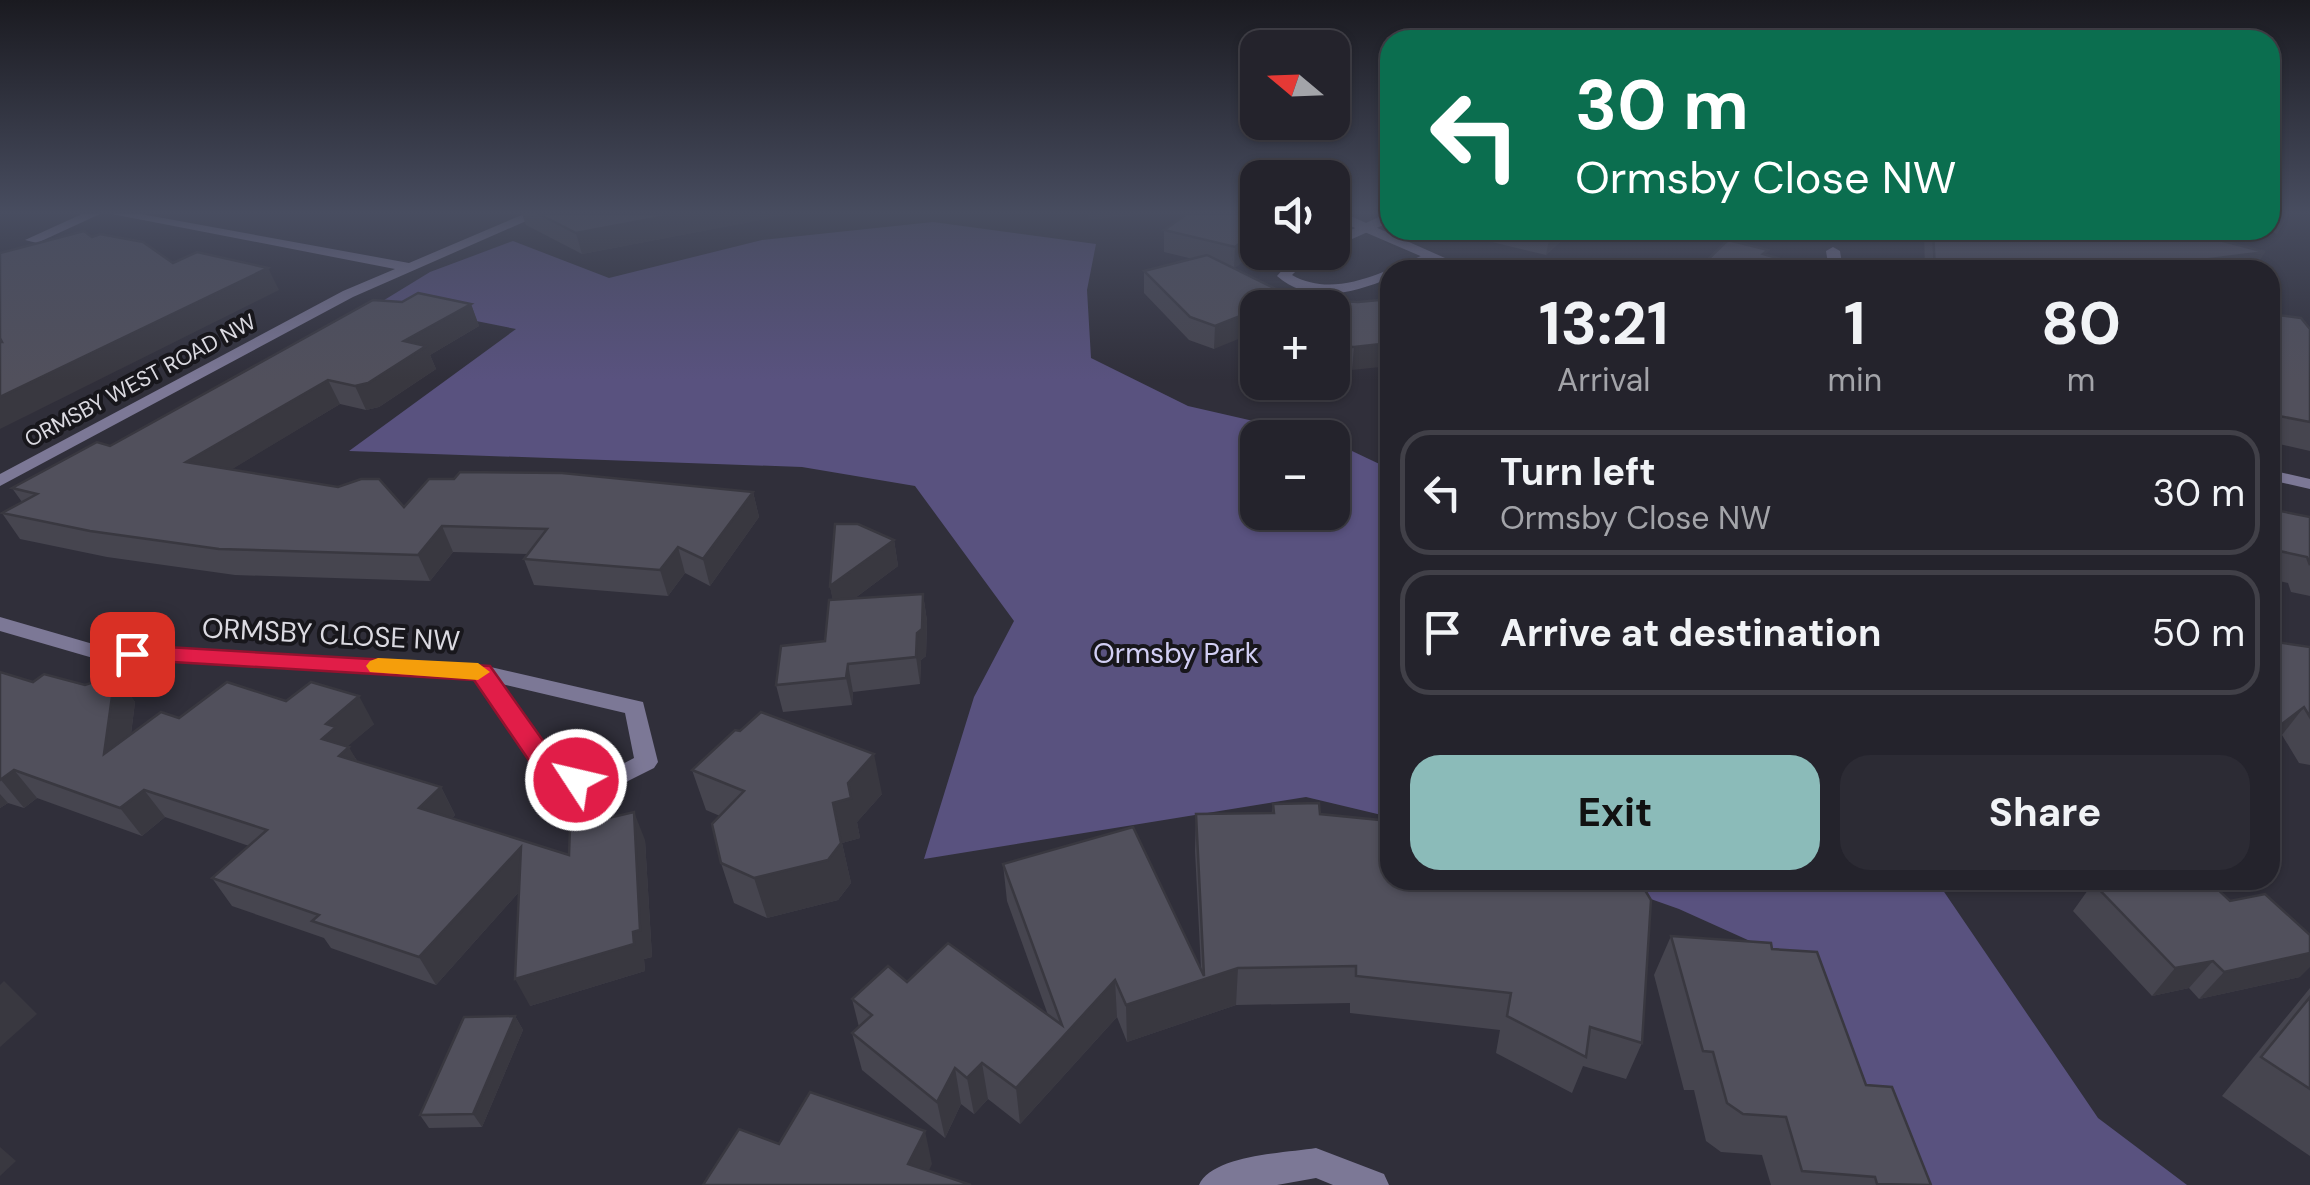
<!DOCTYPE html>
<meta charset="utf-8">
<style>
:root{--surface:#24232c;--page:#2c2b34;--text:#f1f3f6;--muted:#a3a4a9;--line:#414048;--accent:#8bbbb9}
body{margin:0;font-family:"DM Sans",sans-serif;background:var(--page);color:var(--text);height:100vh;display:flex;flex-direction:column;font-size:38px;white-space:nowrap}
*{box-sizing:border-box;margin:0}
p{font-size:32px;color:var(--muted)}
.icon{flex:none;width:55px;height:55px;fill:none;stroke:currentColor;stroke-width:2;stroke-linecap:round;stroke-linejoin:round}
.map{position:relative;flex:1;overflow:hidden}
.side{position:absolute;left:1380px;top:260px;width:900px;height:630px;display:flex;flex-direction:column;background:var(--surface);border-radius:30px;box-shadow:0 2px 8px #0004,0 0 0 2px var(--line)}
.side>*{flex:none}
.guide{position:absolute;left:1380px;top:30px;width:900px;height:210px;border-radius:30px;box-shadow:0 2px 8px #0004,0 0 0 2px var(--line);background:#0b6e4f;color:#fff;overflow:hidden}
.needle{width:65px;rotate:289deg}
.fabs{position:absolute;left:1240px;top:30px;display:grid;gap:20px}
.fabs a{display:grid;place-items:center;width:110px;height:110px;border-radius:20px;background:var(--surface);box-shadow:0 2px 8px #0004,0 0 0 2px var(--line);font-size:50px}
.pin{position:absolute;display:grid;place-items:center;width:85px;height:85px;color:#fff;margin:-42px;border-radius:20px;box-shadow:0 5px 15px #0006}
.me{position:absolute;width:110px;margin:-55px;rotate:305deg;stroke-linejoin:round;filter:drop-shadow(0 0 8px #0008)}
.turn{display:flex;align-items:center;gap:35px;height:210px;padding:0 30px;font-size:45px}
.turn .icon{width:130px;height:130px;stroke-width:2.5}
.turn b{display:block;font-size:70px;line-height:85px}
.eta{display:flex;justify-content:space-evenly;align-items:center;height:170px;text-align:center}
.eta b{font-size:60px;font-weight:700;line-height:70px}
.cta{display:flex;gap:20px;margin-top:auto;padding:20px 30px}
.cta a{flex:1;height:115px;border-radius:30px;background:var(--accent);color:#111;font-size:40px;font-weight:700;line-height:115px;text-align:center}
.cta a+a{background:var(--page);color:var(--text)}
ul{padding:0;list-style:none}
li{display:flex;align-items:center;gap:30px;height:125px;margin:0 20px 15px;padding:0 10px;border:5px solid var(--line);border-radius:30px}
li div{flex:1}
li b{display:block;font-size:38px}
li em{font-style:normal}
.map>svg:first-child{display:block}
</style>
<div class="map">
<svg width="2310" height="1185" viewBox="0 0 2310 1185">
<rect width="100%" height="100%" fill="#302f3a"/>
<!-- green -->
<g fill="#59527f">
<polygon points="933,222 1096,244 1087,290 1091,358 1188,406 1323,437 1258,438 1258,512 1332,512 1333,442 1390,469 1390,817 1306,797 924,859 974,697 1014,621 915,486 802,467 349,451 516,329 381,302 430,272 513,241 609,278 762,240"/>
<polygon points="1597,880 1936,880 2098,1118 2187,1185 1903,1185 1817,971 1679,909"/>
</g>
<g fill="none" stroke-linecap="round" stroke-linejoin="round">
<!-- minor -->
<g fill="#7c7896" fill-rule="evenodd">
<polygon points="82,214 100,214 37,243 25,240"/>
<polygon points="1385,214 1390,214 1390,222 1332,248 1332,239"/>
<polygon points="1833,247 1840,251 1843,270 1829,270 1826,251"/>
<path d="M 1305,252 L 1322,252 L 1302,265 L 1292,275 C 1336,300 1385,270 1426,254 L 1438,257 L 1410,270 L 1390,270 L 1390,278 C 1354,293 1310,305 1277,276 L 1292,259 Z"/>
<path d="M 0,617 L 93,644 L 482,665 L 643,702 L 658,762 L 654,768 L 600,795 L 544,780 L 476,679 L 93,658 L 0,631 ZM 502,684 L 625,713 L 634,758 L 598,777 L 560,767 Z"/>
<path d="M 1316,1148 L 1384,1174 L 1389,1185 L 1333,1185 L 1316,1178 L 1277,1185 L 1199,1185 C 1212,1155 1285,1153 1316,1148 Z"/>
</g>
<!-- tertiary -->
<g fill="#7c7896" fill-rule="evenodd">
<polygon points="112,214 141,214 409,263 524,214 542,214 353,297 0,486 0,474 343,291 395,269"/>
<polygon points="1332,214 1346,214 1472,270 1453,270 1332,218"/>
<polygon points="2270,470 2310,479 2310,489 2270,480"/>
</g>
</g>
<!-- wall -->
<g fill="#46454f">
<polygon points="522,214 786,214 786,215 582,254 526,225"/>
<polygon points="1258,214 1258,250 1234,268 1290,296 1290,299 1358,302 1390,299 1352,370 1332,369 1332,308 1258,308 1214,349 1189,340 1144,293 1144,271 1193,259 1164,252 1164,230"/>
<polygon points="2270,214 2289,214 2277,234 2269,230"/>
<polygon points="1485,230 1661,230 1573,241 1571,232 1546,255 1488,241 1490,231"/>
<polygon points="1924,230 2051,230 2254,270 1925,270"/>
<polygon points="402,302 471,304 479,326 430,355 436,369 379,407 366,410 340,404 230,470 404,507 753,492 759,517 710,586 685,573 668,596 534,585 524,559 527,554 453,552 430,581 235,575 107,557 20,539 2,513 22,502 12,488 110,446"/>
<polygon points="2270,314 2310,329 2310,451 2270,442"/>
<polygon points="2270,509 2310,517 2310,596 2291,592 2288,583 2270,579"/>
<polygon points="894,540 898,566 855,598 923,594 927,621 926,656 921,660 920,684 853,692 852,705 783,712 776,685 825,641 833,600 830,586"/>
<polygon points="2270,641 2310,647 2310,765 2299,763 2282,735 2270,744"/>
<polygon points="0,672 33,682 85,685 115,675 135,702 131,734 179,718 286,701 374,724 347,746 358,762 441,787 455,815 452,818 569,855 645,840 652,957 644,959 645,971 530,1006 519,892 436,985 331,948 324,938 232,906 212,878 249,846 165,817 142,836 37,798 24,808 8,803 0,808"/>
<polygon points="692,770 882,794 857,822 860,838 842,843 851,883 838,900 767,918 734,903 721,863 720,816 706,810"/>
<polygon points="1273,804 1320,814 1642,1043 1626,1079 1583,1066 1572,1093 1496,1053 1500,1030 1350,1013 1350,1003 1236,1005 1127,1042 1117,1017 1020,1124 988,1099 974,1114 961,1104 945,1138 862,1070 852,1033 859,1027 852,999 907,982 1048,1015 1007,901 1003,864 1201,969 1195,851 1196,814 1272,813"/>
<polygon points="2093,883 2300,977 2199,999 2189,988 2152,996 2073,911"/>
<polygon points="1671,936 1772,949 1866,1085 1931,1185 1771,1185 1762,1155 1721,1152 1706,1141 1694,1090 1684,1090 1654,975"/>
<polygon points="2310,988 2310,1156 2222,1096"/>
<polygon points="515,1016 523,1030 482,1127 429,1128 420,1115"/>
</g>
<!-- shaded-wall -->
<g fill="#393840">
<polygon points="677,214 786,214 786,215 582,254 576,233"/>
<polygon points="1088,214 1150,214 1088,220"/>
<polygon points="1258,229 1258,250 1234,269 1235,247"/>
<polygon points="1555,230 1572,230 1546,255 1550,234"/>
<polygon points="1575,230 1661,230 1573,241"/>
<polygon points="2265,252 2254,270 2124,270"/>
<polygon points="268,268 279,290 0,429 0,397"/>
<polygon points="471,304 479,326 430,355 436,369 379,407 366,410 355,386 404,341"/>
<polygon points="1258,309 1258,331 1214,349 1215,326"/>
<polygon points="1390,343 1390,366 1352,370 1354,347"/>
<polygon points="328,380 340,404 201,488 186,462"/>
<polygon points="753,492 759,517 710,586 703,559"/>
<polygon points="442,526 453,552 430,581 418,555"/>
<polygon points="894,540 898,566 835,613 830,586"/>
<polygon points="678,547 685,573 668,596 660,570"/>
<polygon points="923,594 927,621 926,656 921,660 920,684 916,657 917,633"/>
<polygon points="848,664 853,692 852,705 846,678"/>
<polygon points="115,675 135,702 125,781 104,754"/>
<polygon points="359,696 374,724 347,747 349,747 365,775 355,784 322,739 326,724"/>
<polygon points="2304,707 2282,735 2270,744 2270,733"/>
<polygon points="874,754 882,794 857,822 860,838 842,843 851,883 838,900 767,918 754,878 833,803 848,783"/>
<polygon points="14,770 37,798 24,808 1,780"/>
<polygon points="441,787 455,815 434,836 419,808"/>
<polygon points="144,790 165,817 142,836 120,808"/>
<polygon points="0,794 8,803 0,808"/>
<polygon points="634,812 645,840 652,957 644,959 645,971 530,1006 515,979"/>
<polygon points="521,847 534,875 436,985 419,957"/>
<polygon points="2310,953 2310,967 2300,977 2199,999 2224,972"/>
<polygon points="2213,961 2189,988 2152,996 2175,968"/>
<polygon points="1238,968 1236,1005 1127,1042 1126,1005"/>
<polygon points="1115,980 1117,1017 1020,1124 1016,1088"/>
<polygon points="4,981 37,1014 0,1047 0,985"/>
<polygon points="515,1016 523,1030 482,1127 473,1114"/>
<polygon points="982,1063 988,1099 974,1114 967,1078"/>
<polygon points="955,1068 961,1104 945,1138 937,1102"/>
<polygon points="925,1131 932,1164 922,1185 908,1164"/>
<polygon points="0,1147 16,1161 0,1176"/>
</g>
<!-- building -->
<g fill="#51505c" stroke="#393840" stroke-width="2.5">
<polygon points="539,214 677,214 576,233"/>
<polygon points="1187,214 1258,214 1258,229 1235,247 1164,230"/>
<polygon points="1531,230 1555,230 1550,234"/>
<polygon points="1933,230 2181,230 2265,252 2124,270 1935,270"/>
<polygon points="84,231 92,237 100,234 143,242 173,263 197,252 268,268 0,397 0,342 2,342 0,338 0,253"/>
<polygon points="1728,240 1768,250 1763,254 1784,260 1773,270 1697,270"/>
<polygon points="1207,255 1290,296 1285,298 1358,302 1390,299 1390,343 1354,347 1332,346 1332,308 1276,308 1277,302 1258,308 1258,309 1215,326 1190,317 1144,271"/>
<polygon points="418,293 471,304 404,341 426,346 368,383 355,386 328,380 186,462 338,487 361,479 379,479 404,507 429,479 454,479 460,472 562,473 753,492 703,559 678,547 660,570 524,559 547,529 442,526 418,555 219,549 90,531 2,513 37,494 12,488 97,442 110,446 373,300 402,302"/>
<polygon points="2270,314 2301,318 2310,329 2310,422 2279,416 2270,393"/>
<polygon points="2270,509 2310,517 2310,565 2307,557 2270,549"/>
<polygon points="835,524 858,524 894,540 830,586"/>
<polygon points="923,594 922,629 917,633 916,657 848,664 846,678 776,685 781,646 825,641 829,600"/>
<polygon points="2270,641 2310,647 2310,717 2304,707 2270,733 2270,709 2276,712 2270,701"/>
<polygon points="0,672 33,682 44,674 85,685 115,675 104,754 161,712 179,718 227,682 286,701 311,682 359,696 326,724 336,727 322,739 349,747 339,756 441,787 419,808 569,855 570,827 634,812 640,930 633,932 634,944 515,979 521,847 419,957 312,921 319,915 212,878 267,830 144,790 120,808 14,770 0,780"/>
<polygon points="761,712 874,754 848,783 851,798 833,803 841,843 828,860 754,878 721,863 712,824 744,791 692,770 735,730 740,731"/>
<polygon points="1319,803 1320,814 1390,821 1390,880 1639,880 1651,900 1642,1043 1590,1027 1586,1057 1507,1016 1511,993 1356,976 1356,966 1238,968 1126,1005 1115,980 1016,1088 982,1063 967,1078 955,1068 937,1102 852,1033 872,1015 852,999 888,966 907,982 948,943 1062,1025 1003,864 1133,827 1204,976 1196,814 1274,813 1273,804"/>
<polygon points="2110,880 2208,880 2230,901 2265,894 2310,935 2310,953 2224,972 2213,961 2175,968 2093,883"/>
<polygon points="1671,936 1771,943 1772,949 1817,952 1866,1085 1892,1087 1931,1185 1877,1184 1875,1177 1802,1171 1786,1117 1743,1114 1727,1103 1713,1052 1703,1051"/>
<polygon points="2310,997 2310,1089 2261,1057"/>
<polygon points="515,1016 473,1114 420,1115 464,1017"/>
<polygon points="810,1092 925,1131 908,1164 971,1185 703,1185 739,1129 779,1144"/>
</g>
<!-- sky -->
<linearGradient id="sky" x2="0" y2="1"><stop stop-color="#1a1a20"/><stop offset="0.56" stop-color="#484d60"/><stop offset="1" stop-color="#484d60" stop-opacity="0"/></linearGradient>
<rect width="2310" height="380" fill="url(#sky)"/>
<!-- route -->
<polygon fill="#e11d48" stroke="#92132f" stroke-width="2.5" points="132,645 490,666 561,766 586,773 589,780 586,787 576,790 543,781 474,680 123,659 120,654 123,648"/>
<!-- slow -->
<polygon fill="#f59e0b" points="378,658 478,663 490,672 478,680 370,672 366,666 370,661"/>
<g text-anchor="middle" stroke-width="8" stroke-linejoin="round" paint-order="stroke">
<!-- far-street labels -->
<g font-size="22" fill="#dbdae1" stroke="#18171c">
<text transform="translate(140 380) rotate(-28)" y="8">ORMSBY WEST ROAD NW</text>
</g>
<!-- street labels -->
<g font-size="28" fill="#dbdae1" stroke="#18171c">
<text transform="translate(331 634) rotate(3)" y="10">ORMSBY CLOSE NW</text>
</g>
<!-- park labels -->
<g font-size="28" fill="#d2cff4" stroke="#18171c">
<text x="1176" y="663">Ormsby Park</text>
</g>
</g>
</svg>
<div class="fabs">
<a><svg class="needle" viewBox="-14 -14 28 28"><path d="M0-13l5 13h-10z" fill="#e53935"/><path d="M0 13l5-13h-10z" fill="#a3a4a9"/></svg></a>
<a><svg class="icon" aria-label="sound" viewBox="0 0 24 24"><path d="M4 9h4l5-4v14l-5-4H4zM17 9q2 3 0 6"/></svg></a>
<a>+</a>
<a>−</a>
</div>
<div class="pin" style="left:132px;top:654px;background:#d93025"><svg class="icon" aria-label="arrive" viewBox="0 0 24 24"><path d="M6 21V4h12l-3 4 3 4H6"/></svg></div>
<svg class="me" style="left:576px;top:780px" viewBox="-20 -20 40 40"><circle r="17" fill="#e11d48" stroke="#fff" stroke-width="3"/><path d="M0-11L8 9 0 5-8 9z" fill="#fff"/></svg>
<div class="guide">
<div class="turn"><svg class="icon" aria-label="left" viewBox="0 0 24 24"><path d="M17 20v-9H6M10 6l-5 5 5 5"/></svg><div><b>30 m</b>Ormsby Close NW</div></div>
</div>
<section class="side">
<div class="eta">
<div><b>13:21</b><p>Arrival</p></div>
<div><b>1</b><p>min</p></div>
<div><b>80</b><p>m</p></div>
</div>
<ul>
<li><svg class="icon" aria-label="left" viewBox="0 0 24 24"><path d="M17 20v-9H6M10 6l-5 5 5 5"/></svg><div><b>Turn left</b><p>Ormsby Close NW</p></div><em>30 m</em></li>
<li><svg class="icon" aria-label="arrive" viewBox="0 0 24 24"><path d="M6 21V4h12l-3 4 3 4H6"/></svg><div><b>Arrive at destination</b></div><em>50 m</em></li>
</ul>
<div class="cta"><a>Exit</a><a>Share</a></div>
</section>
</div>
